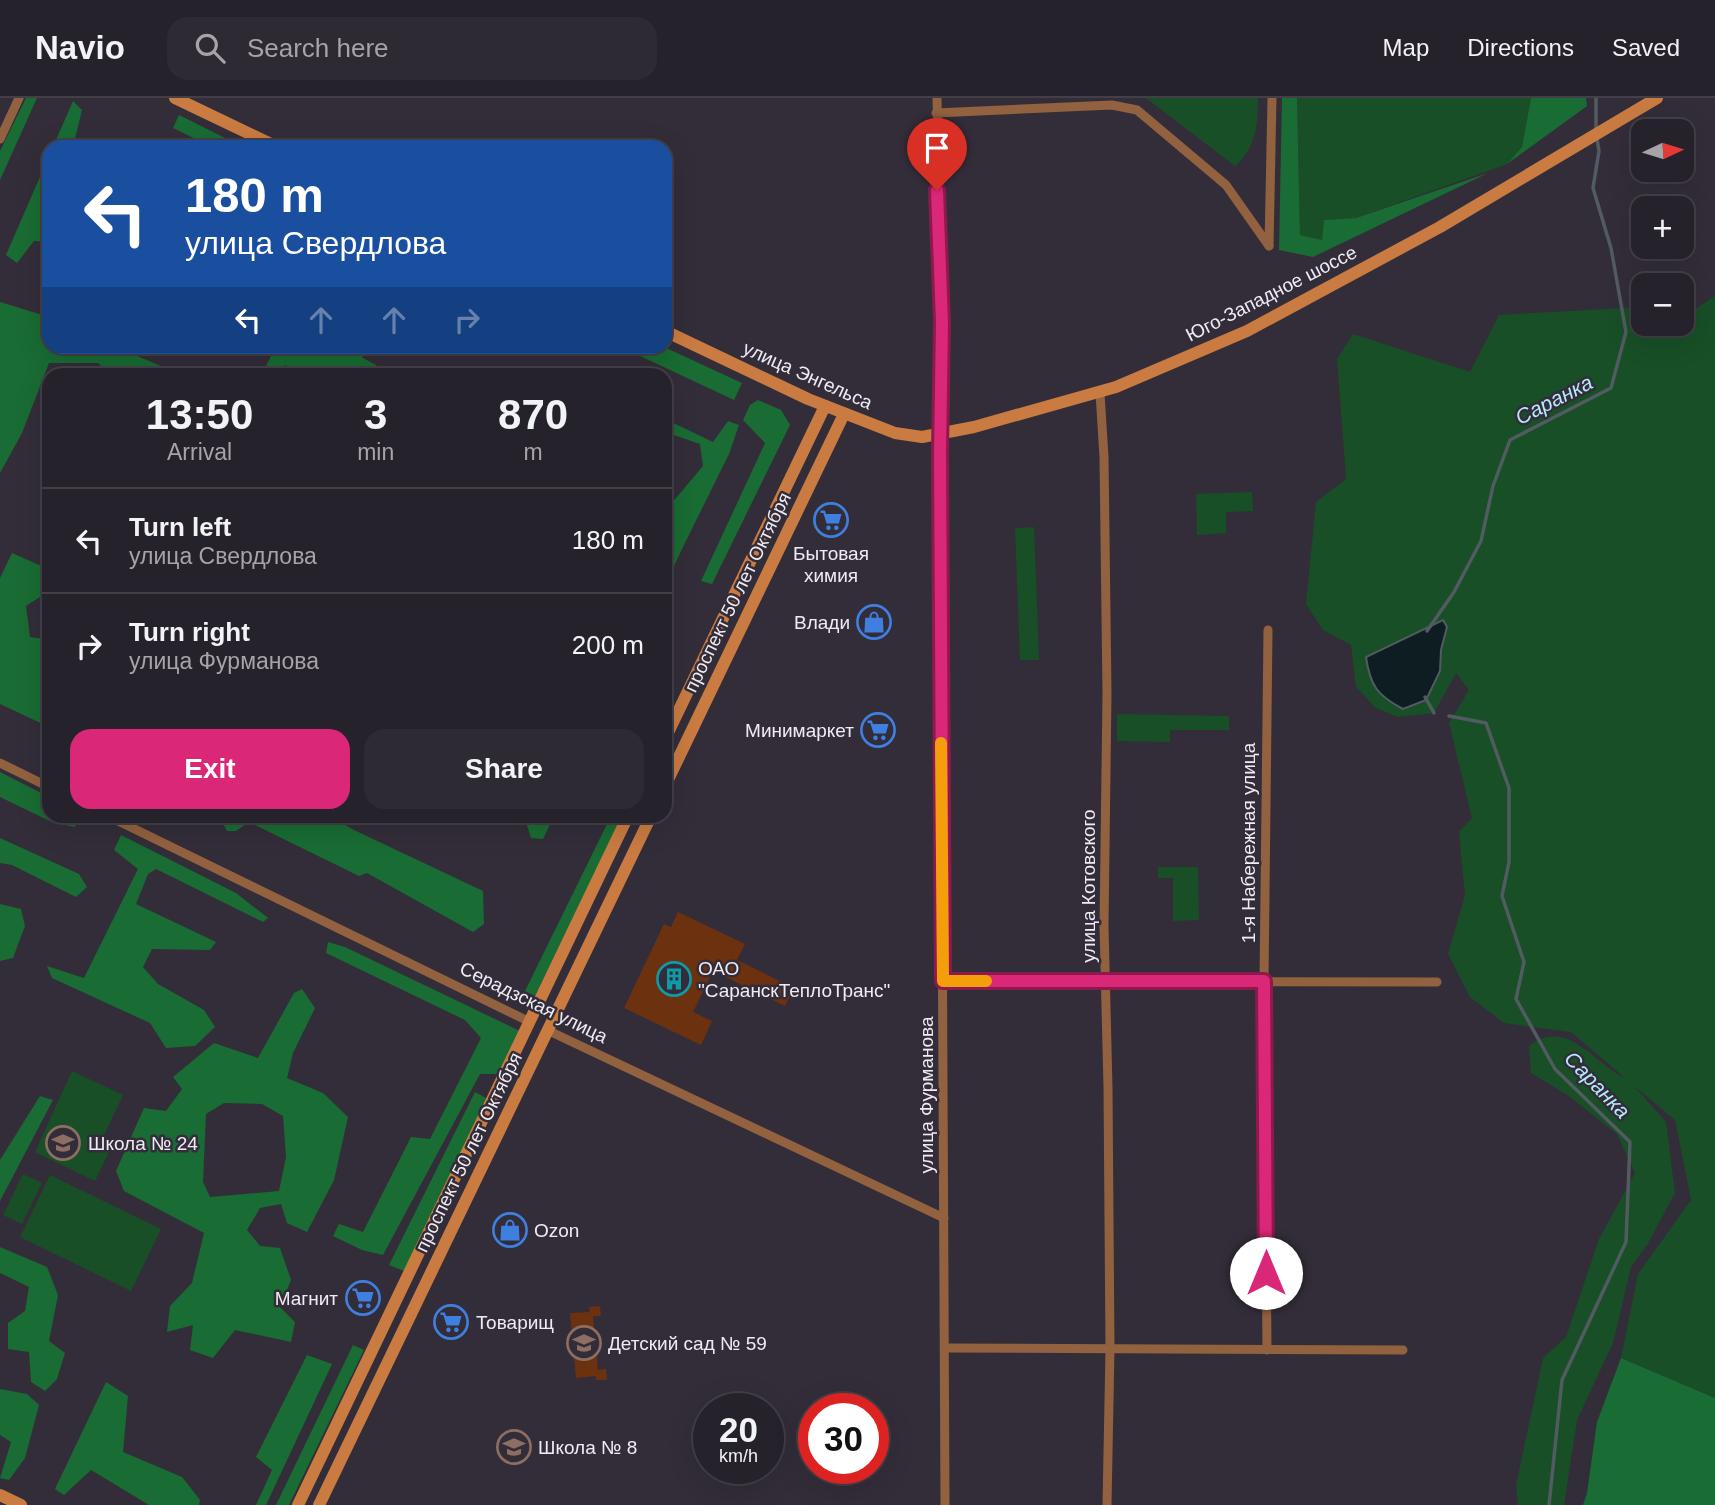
<!DOCTYPE html>
<meta charset="utf-8">
<style>
:root{--surface:#26222b;--page:#2e2a33;--text:#f1f3f6;--muted:#a4a4a9;--line:#423f47;--accent:#db2777}
body{margin:0;font-family:Helvetica,sans-serif;background:var(--page);color:var(--text);height:100vh;display:flex;flex-direction:column;font-size:26px;white-space:nowrap}
*{box-sizing:border-box;margin:0}
p{font-size:23px;color:var(--muted)}
.icon{flex:none;width:38px;height:38px;fill:none;stroke:currentColor;stroke-width:2;stroke-linecap:round;stroke-linejoin:round}
.map{position:relative;flex:1;overflow:hidden}
.details{position:absolute;left:42px;top:270px;width:630px;height:455px;display:flex;flex-direction:column;background:var(--surface);border-radius:21px;box-shadow:0 7px 28px #0002,0 0 0 2px var(--line)}
.details>*{flex:none}
.banner{position:absolute;left:42px;top:42px;width:630px;height:214px;border-radius:21px;box-shadow:0 7px 28px #0002,0 0 0 2px var(--line);background:#1a4fa0;color:#fff;overflow:hidden}
.needle{width:46px;rotate:86deg}
.fabs{position:absolute;left:1631px;top:21px;display:grid;gap:14px}
.fabs a{display:grid;place-items:center;width:63px;height:63px;border-radius:14px;background:var(--surface);box-shadow:0 7px 28px #0002,0 0 0 2px var(--line);font-size:35px}
.speed{position:absolute;left:693px;top:1295px;display:flex;gap:14px;font-size:35px;font-weight:700;text-align:center}
.speed>*{display:grid;place-content:center;width:91px;height:91px;border-radius:50%;background:var(--surface);box-shadow:0 7px 28px #0002,0 0 0 2px var(--line);line-height:1}
.speed small{font-size:18px;font-weight:400}
.speed .limit{border:10px solid #d22;background:#fff;color:#111}
.pin{position:absolute;display:grid;place-items:center;width:60px;height:60px;color:#fff;margin:-72px -30px;border-radius:50% 50% 50% 0;rotate:-45deg;box-shadow:0 0 7px #0007}
.pin .icon{rotate:45deg}
.me{position:absolute;width:77px;margin:-38px;rotate:0deg;stroke-linejoin:round;filter:drop-shadow(0 0 5px #0008)}
.turn{display:flex;align-items:center;gap:24px;height:147px;padding:0 28px;font-size:32px}
.turn .icon{width:91px;height:91px;stroke-width:2.5}
.turn b{display:block;font-size:49px;line-height:60px}
.lanes{display:flex;align-items:center;height:66px;padding:0 28px;background:#0003;justify-content:center;gap:35px;direction:ltr}
.lanes .off{opacity:.35}
.eta{display:flex;justify-content:space-evenly;align-items:center;height:119px;text-align:center}
.eta b{font-size:42px;font-weight:800;line-height:49px}
.cta{display:flex;gap:14px;margin-top:auto;padding:14px 28px}
.cta a{flex:1;height:80px;border-radius:21px;background:var(--accent);color:#fff;font-size:28px;font-weight:800;line-height:80px;text-align:center}
.cta a+a{background:var(--page);color:var(--text)}
ul{padding:0;list-style:none}
li{display:flex;align-items:center;gap:21px;height:105px;padding:0 28px;border-top:2px solid var(--line)}
li div{flex:1}
li b{display:block;font-size:26px}
li em{font-style:normal}
header{display:flex;align-items:center;gap:42px;box-sizing:border-box;height:98px;padding:0 35px;background:var(--surface);border-bottom:2px solid var(--line)}
header strong{font-size:33px}
nav{display:flex;gap:38px;margin-inline-start:auto;font-size:24px}
.search{width:490px;height:63px;background:var(--page);display:flex;align-items:center;gap:18px;box-sizing:border-box;padding:0 24px;border-radius:21px;color:var(--muted);font-size:26px}
.map>svg:first-child{display:block}
</style>
<header>
<strong>Navio</strong>
<div class="search"><svg class="icon" aria-label="search" viewBox="0 0 24 24"><circle cx="10" cy="10" r="6"/><path d="M15 15l6 6"/></svg>Search here</div>
<nav><a>Map</a><a>Directions</a><a>Saved</a></nav>
</header>
<div class="map">
<svg width="1715" height="1407" viewBox="0 0 1715 1407">
<rect width="100%" height="100%" fill="#332d39"/>
<!-- green -->
<g fill="#184f27" fill-rule="evenodd">
<path d="M 1146,0 L 1258,0 C 1258,26 1256,50 1235,68 Z"/>
<polygon points="1297,0 1531,0 1522,49 1507,66 1356,120 1325,122 1322,142 1300,137"/>
<path d="M 1715,198 L 1715,1300 L 1621,1260 L 1638,1176 L 1691,1102 L 1675,1022 L 1633,987 L 1666,1024 L 1675,1095 L 1647,1147 L 1631,1169 L 1613,1245 L 1577,1322 L 1564,1407 L 1518,1407 L 1516,1387 L 1543,1260 L 1566,1239 L 1599,1141 L 1635,1075 L 1617,1036 L 1569,998 L 1531,975 L 1529,948 C 1567,919 1593,965 1625,980 L 1571,934 L 1504,925 L 1470,899 L 1448,856 L 1465,797 L 1459,734 L 1472,720 L 1449,625 L 1469,592 L 1456,575 L 1434,615 L 1398,619 L 1376,610 L 1356,589 L 1351,547 L 1323,532 L 1306,506 L 1316,404 L 1346,381 L 1337,261 L 1353,236 L 1470,274 L 1499,217 L 1625,210 L 1643,213 L 1643,226 L 1682,226 L 1682,220 ZM 1443,522 L 1447,529 L 1441,552 L 1440,573 L 1366,559 Z"/>
<polygon points="1252,394 1253,413 1226,414 1226,435 1197,437 1196,396"/>
<polygon points="1034,429 1039,562 1020,562 1015,430"/>
<polygon points="1117,616 1229,618 1229,632 1170,632 1170,644 1117,643"/>
<polygon points="1158,769 1198,769 1199,822 1173,823 1173,780 1158,780"/>
<polygon points="72,973 123,997 100,1046 110,1052 95,1083 35,1054"/>
<polygon points="23,1076 42,1085 22,1126 3,1117"/>
<polygon points="50,1077 161,1131 131,1193 20,1139"/>
</g>
<!-- forest -->
<g fill="#196c33" fill-rule="evenodd">
<polygon points="26,0 37,0 0,82 0,53"/>
<polygon points="1282,0 1297,0 1300,137 1322,142 1324,122 1356,120 1488,75 1313,159 1279,152"/>
<polygon points="1531,0 1586,0 1587,8 1507,66 1522,49"/>
<polygon points="73,3 82,12 73,49 53,49"/>
<polygon points="179,17 243,49 212,49 173,30"/>
<polygon points="49,58 49,144 34,143 17,165 6,157"/>
<polygon points="0,204 49,219 49,248 116,249 168,271 165,276 110,276 98,265 49,265 22,335 0,375"/>
<polygon points="276,248 357,249 363,260 392,276 304,276 285,267 278,276 262,276"/>
<polygon points="621,249 664,249 742,285 734,302"/>
<polygon points="758,302 781,312 790,327 712,486 701,483 765,345 743,322 750,307"/>
<polygon points="665,321 713,344 728,323 739,327 729,356 681,453 674,468 665,473 665,402 671,406 703,368 700,346 665,334"/>
<polygon points="12,455 46,470 49,493 26,508 30,539 44,541 49,529 49,629 0,606 0,480"/>
<polygon points="0,674 49,699 49,718 78,718 75,729 54,725 0,699"/>
<polygon points="219,718 329,718 354,732 483,793 484,826 473,834 367,775 359,778 249,724 236,733 227,733"/>
<polygon points="524,718 554,718 543,741 531,740"/>
<polygon points="611,718 623,718 535,898 525,893"/>
<polygon points="121,737 236,795 268,820 263,824 156,771 148,776 136,806 216,844 210,852 152,851 143,869 158,886 204,912 215,929 195,948 166,950 150,925 52,880 47,868 84,880 138,771 114,752"/>
<polygon points="0,740 79,776 87,789 76,799 12,767 0,765"/>
<polygon points="0,806 21,811 25,828 13,860 0,863"/>
<polygon points="328,844 345,849 520,933 499,976 480,976 383,1157 362,1152 333,1138 339,1126 363,1134 411,1039 430,1041 481,940 465,922 326,855"/>
<path d="M 302,891 L 315,910 L 293,955 L 287,980 L 323,995 L 348,1019 L 334,1082 L 307,1134 L 287,1125 L 281,1106 L 260,1110 L 247,1132 L 260,1148 L 280,1150 L 291,1182 L 280,1209 L 295,1224 L 291,1244 L 235,1232 L 213,1260 L 190,1252 L 193,1227 L 167,1234 L 170,1208 L 192,1185 L 204,1135 L 124,1093 L 116,1073 L 144,1010 L 166,1013 L 182,991 L 173,979 L 214,945 L 258,960 L 294,895 ZM 224,1005 L 262,1006 L 283,1018 L 286,1059 L 279,1093 L 210,1099 L 203,1084 L 206,1016 Z"/>
<polygon points="475,994 488,1001 404,1173 389,1167"/>
<polygon points="40,998 53,1002 0,1103 0,1062"/>
<polygon points="0,1149 47,1169 58,1197 49,1243 65,1255 57,1281 45,1293 31,1284 29,1254 8,1251 8,1225 25,1213 29,1189 0,1175"/>
<polygon points="353,1247 364,1252 289,1407 276,1407"/>
<polygon points="307,1257 332,1266 266,1407 256,1407 272,1372 256,1359"/>
<polygon points="1621,1260 1715,1300 1715,1407 1583,1407 1587,1395 1597,1324"/>
<polygon points="106,1284 128,1298 123,1354 182,1379 200,1402 199,1407 149,1407 91,1372 64,1397 55,1391"/>
<polygon points="0,1291 27,1296 39,1307 25,1360 9,1382 0,1380 11,1344 0,1337"/>
</g>
<!-- water -->
<path fill="#0d1d22" stroke="#515b61" stroke-width="2" d="M 1443,522 L 1447,529 L 1441,552 L 1440,573 L 1426,602 L 1403,611 C 1378,598 1370,588 1366,559 Z"/>
<g fill="none" stroke-linecap="round" stroke-linejoin="round">
<!-- stream -->
<g stroke="#515b61" stroke-width="3.5">
<polyline points="1596,0 1596,33"/>
<polyline points="1427,533 1454,494 1481,443 1493,388 1510,342 1611,290 1626,234 1611,150 1593,90 1599,53 1597,41"/>
<polyline points="1425,599 1434,615"/>
<polyline points="1449,618 1486,625 1509,690 1509,764 1502,798 1524,864 1516,901 1555,971 1630,1044 1626,1144 1562,1282 1549,1407"/>
</g>
</g>
<!-- building -->
<g fill="#6c310f">
<polygon points="678,814 745,846 737,862 794,890 785,908 713,873 693,914 712,923 701,947 624,910 664,826 671,829"/>
<polygon points="600,1208 601,1218 593,1218 598,1272 606,1271 607,1282 596,1282 596,1278 576,1280 570,1215 590,1214 589,1209"/>
</g>
<g fill="none" stroke-linecap="round" stroke-linejoin="round">
<!-- street -->
<g stroke="#92613f" stroke-width="9">
<polyline points="937,0 942,224 940,355 945,1407"/>
<polyline points="936,15 1112,7 1137,12 1226,87 1269,148"/>
<polyline points="0,41 19,0"/>
<polyline points="1269,148 1272,0"/>
<polyline points="1100,295 1104,359 1107,595 1104,828 1108,990 1110,1251 1107,1407"/>
<polyline points="0,665 49,689"/>
<polyline points="108,718 530,924"/>
<polyline points="943,883 1437,884"/>
<polyline points="547,932 944,1120"/>
<polyline points="945,1250 1403,1252"/>
<polyline points="1267,1252 1264,883 1268,532"/>
</g>
<!-- secondary -->
<g stroke="#c97b41" stroke-width="12">
<polyline points="175,0 277,49"/>
<polyline points="665,233 808,301 895,335 922,339 974,329 1116,289 1247,233 1440,129 1657,0"/>
<polyline points="665,641 825,308"/>
<polyline points="665,688 844,316"/>
<polyline points="0,1397 21,1407"/>
<polyline points="298,1407 628,718"/>
<polyline points="319,1407 651,718"/>
</g>
</g>
<g fill="none" stroke-linecap="round" stroke-linejoin="round">
<!-- route casing -->
<g stroke="#8e194d" stroke-width="18">
<polyline id="route" points="937,92 942,224 940,355 943,883 1264,883 1266,1175"/>
</g>
<!-- route -->
<use href="#route" stroke="#db2777" stroke-width="12"/>
<!-- slow -->
<polyline stroke="#f59e0b" stroke-width="12" points="941,645 943,883 986,883"/>
</g>
<!-- icons -->
<defs>
<g id="supermarket-ring" transform="scale(1.75)"><circle r="9.5" fill="#332d39" stroke="#3f7fe0" stroke-width="1.5"/><path d="M-6-5.5h2.5l.6 2H6L4.5 2H-2.5L-4.4-4H-6ZM-1.5 3.2a1.3 1.3 0 1 0 .1 0ZM3 3.2a1.3 1.3 0 1 0 .1 0Z" fill="#3f7fe0"/></g>
<g id="shop-ring" transform="scale(1.75)"><circle r="9.5" fill="#332d39" stroke="#3f7fe0" stroke-width="1.5"/><path d="M-5-2.5h2.3a2.7 3.5 0 0 1 5.4 0H5L5.5 6h-11ZM-1.5-2.5h3a1.5 2.3 0 0 0-3 0Z" fill="#3f7fe0"/></g>
<g id="building-ring" transform="scale(1.75)"><circle r="9.5" fill="#332d39" stroke="#0f9aa8" stroke-width="1.5"/><path d="M-4-6H4V6H1V3H-1V6H-4ZM-2.5-4.3h1.7v1.8h-1.7ZM.8-4.3h1.7v1.8H.8ZM-2.5-1h1.7V.8h-1.7ZM.8-1h1.7V.8H.8Z" fill="#0f9aa8"/></g>
<g id="school-ring" transform="scale(1.75)"><circle r="9.5" fill="#332d39" stroke="#8d6e63" stroke-width="1.5"/><path d="M0-5L7-2L0 1L-7-2ZM-4 1L0 2.5L4 1V4Q0 6-4 4Z" fill="#8d6e63"/></g>
</defs>
<g fill-rule="evenodd">
<use href="#supermarket-ring" x="831" y="422"/>
<use href="#shop-ring" x="874" y="524"/>
<use href="#supermarket-ring" x="878" y="632"/>
<use href="#building-ring" x="674" y="881"/>
<use href="#school-ring" x="63" y="1045"/>
<use href="#shop-ring" x="510" y="1132"/>
<use href="#supermarket-ring" x="363" y="1200"/>
<use href="#supermarket-ring" x="451" y="1224"/>
<use href="#school-ring" x="584" y="1245"/>
<use href="#school-ring" x="514" y="1349"/>
</g>
<g text-anchor="middle" stroke-width="5" stroke-linejoin="round" paint-order="stroke">
<!-- street labels -->
<g font-size="19" fill="#efebf3" stroke="#332d39">
<text transform="translate(1271 195) rotate(-27)" y="7">Юго-Западное шоссе</text>
<text transform="translate(808 277) rotate(24)" y="7">улица Энгельса</text>
<text transform="translate(737 494) rotate(-64)" y="7">проспект 50 лет Октября</text>
<text transform="translate(1248 745) rotate(-90)" y="7">1-я Набережная улица</text>
<text transform="translate(1088 788) rotate(-90)" y="7">улица Котовского</text>
<text transform="translate(534 904) rotate(26)" y="7">Серадзская улица</text>
<text transform="translate(926 997) rotate(-90)" y="7">улица Фурманова</text>
<text transform="translate(468 1054) rotate(-64)" y="7">проспект 50 лет Октября</text>
</g>
<!-- poi labels -->
<g font-size="19" fill="#efebf3" stroke="#332d39" text-anchor="start">
<text x="831" y="462" text-anchor="middle">Бытовая<tspan x="831" dy="22">химия</tspan></text>
<text x="850" y="531" text-anchor="end">Влади</text>
<text x="854" y="639" text-anchor="end">Минимаркет</text>
<text x="698" y="877">ОАО<tspan x="698" dy="22">"СаранскТеплоТранс"</tspan></text>
<text x="88" y="1052">Школа № 24</text>
<text x="534" y="1139">Ozon</text>
<text x="338" y="1207" text-anchor="end">Магнит</text>
<text x="476" y="1231">Товарищ</text>
<text x="608" y="1252">Детский сад № 59</text>
<text x="538" y="1356">Школа № 8</text>
</g>
<!-- water labels -->
<g font-size="21" font-style="italic" fill="#b5e9fc" stroke="#332d39">
<text transform="translate(1554 302) rotate(-27)" y="7">Саранка</text>
<text transform="translate(1597 987) rotate(46)" y="7">Саранка</text>
</g>
</g>
</svg>
<div class="fabs">
<a><svg class="needle" viewBox="-14 -14 28 28"><path d="M0-13l5 13h-10z" fill="#e53935"/><path d="M0 13l5-13h-10z" fill="#a4a4a9"/></svg></a>
<a>+</a>
<a>−</a>
</div>
<div class="speed"><div>20<small>km/h</small></div><div class="limit">30</div></div>
<div class="pin" style="left:937px;top:92px;background:#d93025"><svg class="icon" aria-label="arrive" viewBox="0 0 24 24"><path d="M6 21V4h12l-3 4 3 4H6"/></svg></div>
<svg class="me" style="left:1266px;top:1175px" viewBox="-20 -20 40 40"><circle r="19" fill="#fff"/><path d="M0-13L10 11 0 6-10 11z" fill="#db2777"/></svg>
<div class="banner">
<div class="turn"><svg class="icon" aria-label="left" viewBox="0 0 24 24"><path d="M17 20v-9H6M10 6l-5 5 5 5"/></svg><div><b>180 m</b>улица Свердлова</div></div>
<div class="lanes"><svg class="icon" aria-label="left" viewBox="0 0 24 24"><path d="M17 20v-9H6M10 6l-5 5 5 5"/></svg><svg class="icon off" aria-label="ahead" viewBox="0 0 24 24"><path d="M12 20V5M6 11l6-6 6 6"/></svg><svg class="icon off" aria-label="ahead" viewBox="0 0 24 24"><path d="M12 20V5M6 11l6-6 6 6"/></svg><svg class="icon off" aria-label="right" viewBox="0 0 24 24"><path d="M7 20v-9h11M14 6l5 5-5 5"/></svg></div>
</div>
<section class="details">
<div class="eta">
<div><b>13:50</b><p>Arrival</p></div>
<div><b>3</b><p>min</p></div>
<div><b>870</b><p>m</p></div>
</div>
<ul>
<li><svg class="icon" aria-label="left" viewBox="0 0 24 24"><path d="M17 20v-9H6M10 6l-5 5 5 5"/></svg><div><b>Turn left</b><p>улица Свердлова</p></div><em>180 m</em></li>
<li><svg class="icon" aria-label="right" viewBox="0 0 24 24"><path d="M7 20v-9h11M14 6l5 5-5 5"/></svg><div><b>Turn right</b><p>улица Фурманова</p></div><em>200 m</em></li>
</ul>
<div class="cta"><a>Exit</a><a>Share</a></div>
</section>
</div>
